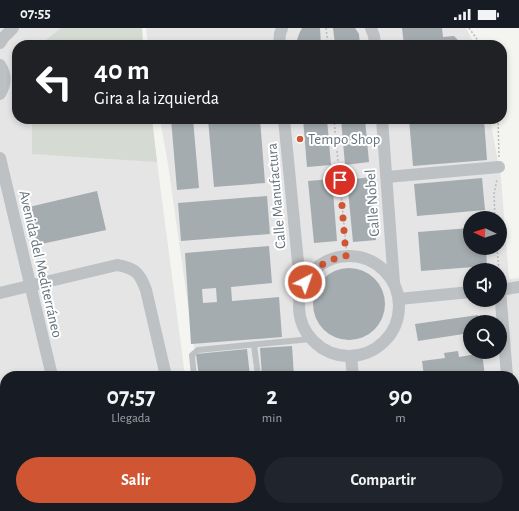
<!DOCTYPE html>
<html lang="es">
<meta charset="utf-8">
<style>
:root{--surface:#171b24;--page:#20242c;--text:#f1f3f6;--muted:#9ea1a6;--accent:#d05533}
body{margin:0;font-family:"Alegreya Sans",sans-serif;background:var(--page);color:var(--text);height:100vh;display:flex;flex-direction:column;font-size:15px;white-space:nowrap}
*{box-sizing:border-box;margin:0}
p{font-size:13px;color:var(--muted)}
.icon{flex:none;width:22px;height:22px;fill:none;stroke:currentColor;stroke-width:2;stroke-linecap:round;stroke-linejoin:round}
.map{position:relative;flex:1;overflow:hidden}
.drawer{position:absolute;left:0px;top:343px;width:519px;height:140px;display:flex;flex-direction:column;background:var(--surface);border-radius:16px 16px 0 0;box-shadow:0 2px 6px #0003}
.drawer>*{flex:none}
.top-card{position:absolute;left:12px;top:12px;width:495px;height:84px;border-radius:16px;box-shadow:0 2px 6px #0003;background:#202124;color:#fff;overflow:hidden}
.needle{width:26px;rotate:273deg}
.fabs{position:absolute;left:463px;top:183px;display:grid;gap:8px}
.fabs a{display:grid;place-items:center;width:44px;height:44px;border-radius:50%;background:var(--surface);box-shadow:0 2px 6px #0003;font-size:20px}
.pin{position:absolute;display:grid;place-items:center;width:34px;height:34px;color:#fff;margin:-17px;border:2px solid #fff;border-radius:50%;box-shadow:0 1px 4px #0007}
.me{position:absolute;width:44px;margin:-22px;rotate:41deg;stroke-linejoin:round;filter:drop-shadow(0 0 3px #0008)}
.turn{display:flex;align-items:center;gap:14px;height:84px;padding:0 16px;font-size:18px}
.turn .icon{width:52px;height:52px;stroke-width:2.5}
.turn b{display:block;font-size:28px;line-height:34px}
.eta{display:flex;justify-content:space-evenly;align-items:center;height:68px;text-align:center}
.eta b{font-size:24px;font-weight:700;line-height:28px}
.primary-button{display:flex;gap:8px;margin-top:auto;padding:8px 16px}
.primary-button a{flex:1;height:46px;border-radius:24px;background:var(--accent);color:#fff;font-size:16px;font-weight:700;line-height:46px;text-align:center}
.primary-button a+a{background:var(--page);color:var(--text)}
.status{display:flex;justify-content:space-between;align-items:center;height:28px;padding:0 20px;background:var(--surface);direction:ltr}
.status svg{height:11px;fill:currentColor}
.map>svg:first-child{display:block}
</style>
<div class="status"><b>07:55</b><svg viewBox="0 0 49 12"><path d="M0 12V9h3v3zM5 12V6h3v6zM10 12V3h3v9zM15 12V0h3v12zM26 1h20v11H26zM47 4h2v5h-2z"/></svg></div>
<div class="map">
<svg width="519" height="483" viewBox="0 0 519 483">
<rect width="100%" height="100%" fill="#f4f4f0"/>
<!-- built -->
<g fill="#e4e5e4" fill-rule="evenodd">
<polygon points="0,0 142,0 143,17 17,17 17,91 152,91 157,134 185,348 5,348 5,478 204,478 205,483 0,483"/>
<polygon points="146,0 466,0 475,17 148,17"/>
<path d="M 160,91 L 490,91 L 501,150 L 509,251 L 519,250 L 519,483 L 218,483 L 217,478 L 514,478 L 514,348 L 198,348 L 168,136 ZM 470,190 L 500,190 L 500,220 L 470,220 ZM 470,242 L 500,242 L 500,272 L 470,272 ZM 470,294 L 500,294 L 500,324 L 470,324 Z"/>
</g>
<!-- green -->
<g fill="#d5dad2">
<polygon points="61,0 142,0 143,17 40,17"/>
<polygon points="32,91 152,91 157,134 32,126"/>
</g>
<!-- building -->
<g fill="#a4acb0" fill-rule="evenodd">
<polygon points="302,0 320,0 321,17 297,17 297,12 299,6"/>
<polygon points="333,0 355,0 359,6 360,17 335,17"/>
<polygon points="402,0 442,0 443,9 454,8 463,17 404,17"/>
<polygon points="171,91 193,91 199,160 177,162"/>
<polygon points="208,91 260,91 265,155 214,159"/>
<polygon points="303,91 327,91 331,137 307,139"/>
<polygon points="341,91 365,91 369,134 345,137"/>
<polygon points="409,91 484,91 487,132 413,138"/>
<polygon points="371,149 376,212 353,214 347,152"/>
<polygon points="482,150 485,182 417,188 414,156"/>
<polygon points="332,151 337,213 314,215 308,153"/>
<polygon points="97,163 106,202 37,217 29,179"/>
<polygon points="267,168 270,206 181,213 178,175"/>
<polygon points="470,200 470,220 486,220 487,238 421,243 418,204"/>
<path d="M 269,218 L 272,255 L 231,259 L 232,273 L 279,269 L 282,309 L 191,316 L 185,225 ZM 216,260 L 217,274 L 203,275 L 202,261 Z"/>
<circle cx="349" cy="276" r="36"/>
<polygon points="478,287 479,294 470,294 470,305 418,313 415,296"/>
<polygon points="292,318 294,348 262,348 260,320"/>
<polygon points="247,321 250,348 199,348 196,326"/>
<polygon points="458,323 459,329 482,325 485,348 424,348 422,333 445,330 444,325"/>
<polygon points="5,394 5,453 0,446 0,395"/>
<polygon points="220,478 282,478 268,483 221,483"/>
<polygon points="405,478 513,478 515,483 399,483 398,481"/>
<polygon points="342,479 344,483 332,483"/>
</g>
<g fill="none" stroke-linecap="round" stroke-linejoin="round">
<!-- path -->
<g stroke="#b7babc" stroke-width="1.5" stroke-dasharray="2 2" stroke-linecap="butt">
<polyline points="326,0 328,17"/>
<polyline points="469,0 481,17"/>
<polyline points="334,91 347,228"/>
<polyline points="498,91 499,129"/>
<polyline points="495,190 494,166 497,151"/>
<polyline points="497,220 499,242"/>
</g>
<!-- lane -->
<g stroke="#bdc1c4" stroke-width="6">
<polyline points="254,317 258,348"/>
<polyline points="194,348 192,327 198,322 311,311"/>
<polyline points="214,478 214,483"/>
</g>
<!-- street -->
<g stroke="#bdc1c4" stroke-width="12">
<polyline points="371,0 374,8 375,17"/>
<polyline points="0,15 4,9 13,0"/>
<polyline points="279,17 280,6 282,0"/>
<path d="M 0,37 C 6,46 6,56 0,66"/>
<polyline points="284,91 301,265"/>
<polyline points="382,91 394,255"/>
<polyline points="0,130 52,348"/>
<polyline points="387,149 499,139"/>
<circle cx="349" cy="278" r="50"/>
<polyline points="500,262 507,348"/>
<polyline points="500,262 519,259"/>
<path d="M 0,265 L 117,237 C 135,240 140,245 146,262 L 166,348"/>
<polyline points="399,271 470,264"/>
<polyline points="351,329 353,348"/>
<polyline points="517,403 519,408"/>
<polyline points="514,465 519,478"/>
<polyline points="83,478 84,483"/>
<polyline points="197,478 198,483"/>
<polyline points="371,478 373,483"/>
<polyline points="297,483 308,478"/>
</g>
</g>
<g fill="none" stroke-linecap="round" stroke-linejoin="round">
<!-- route -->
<path stroke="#d05533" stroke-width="7" stroke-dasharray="0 12.6" d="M 305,254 C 318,237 326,232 346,228 L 340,152"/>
</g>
<!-- markers -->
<circle fill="#d05533" stroke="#fff" stroke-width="1.5" cx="300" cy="111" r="4"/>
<g text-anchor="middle" stroke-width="4" stroke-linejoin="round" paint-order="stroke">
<!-- poi labels -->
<g font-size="15" fill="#66747e" stroke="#fff" text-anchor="start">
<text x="308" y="116">Tempo Shop</text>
</g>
<!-- street labels -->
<g font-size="15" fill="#66747e" stroke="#fff">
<text transform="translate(276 168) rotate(-95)" y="5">Calle Manufactura</text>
<text transform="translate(372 175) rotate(-94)" y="5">Calle Nobel</text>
<text transform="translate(41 236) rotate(77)" y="5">Avenida del Mediterráneo</text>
</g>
</g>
</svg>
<div class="fabs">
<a><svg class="needle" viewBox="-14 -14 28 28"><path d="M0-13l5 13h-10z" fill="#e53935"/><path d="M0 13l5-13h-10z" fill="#9ea1a6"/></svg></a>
<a><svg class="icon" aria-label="sound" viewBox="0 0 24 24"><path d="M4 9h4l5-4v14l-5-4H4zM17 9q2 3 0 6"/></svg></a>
<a><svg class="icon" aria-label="search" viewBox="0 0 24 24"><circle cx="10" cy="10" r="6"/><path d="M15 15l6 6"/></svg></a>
</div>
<div class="pin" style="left:340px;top:152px;background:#d93025"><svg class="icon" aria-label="arrive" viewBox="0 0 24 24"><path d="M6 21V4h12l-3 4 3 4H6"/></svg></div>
<svg class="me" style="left:305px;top:254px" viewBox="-20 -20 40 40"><circle r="17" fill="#d05533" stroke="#fff" stroke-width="3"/><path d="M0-11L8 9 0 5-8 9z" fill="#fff"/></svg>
<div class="top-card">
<div class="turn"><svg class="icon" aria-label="left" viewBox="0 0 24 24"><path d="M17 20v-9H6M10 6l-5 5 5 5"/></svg><div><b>40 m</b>Gira a la izquierda</div></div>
</div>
<section class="drawer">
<div class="eta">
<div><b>07:57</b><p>Llegada</p></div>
<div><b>2</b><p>min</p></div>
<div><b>90</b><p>m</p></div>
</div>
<div class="primary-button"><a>Salir</a><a>Compartir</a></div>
</section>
</div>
